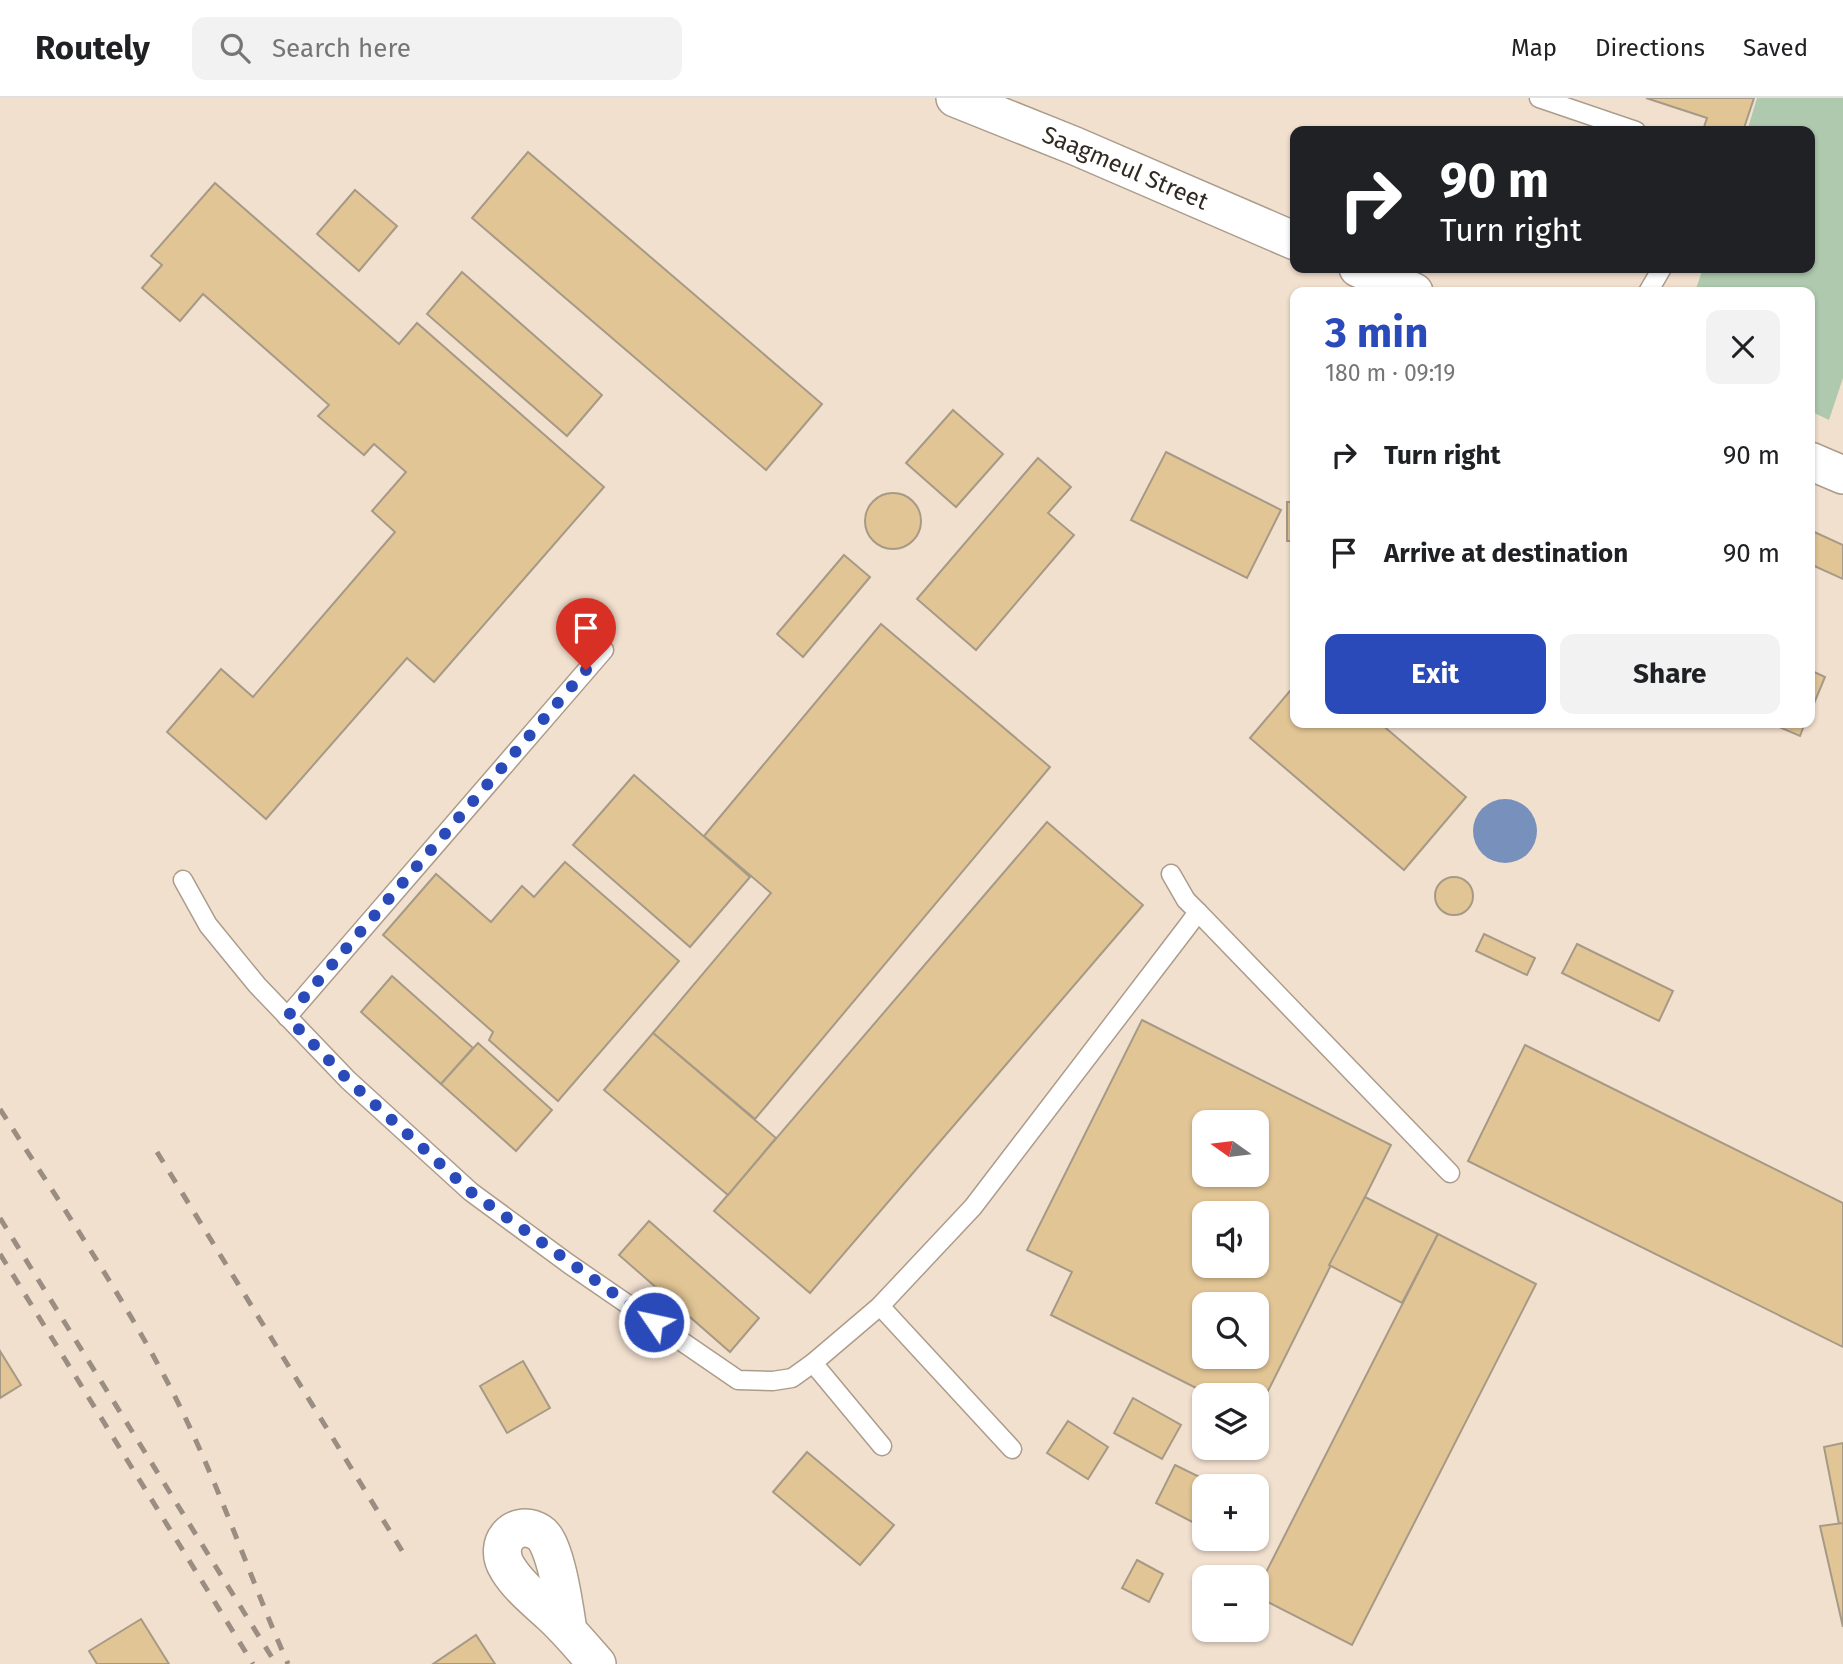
<!DOCTYPE html>
<meta charset="utf-8">
<style>
:root{--surface:#fff;--page:#f2f2f2;--text:#202124;--muted:#757577;--line:#e0e0e0;--accent:#2b4aba}
body{margin:0;font-family:"Fira Sans",sans-serif;background:var(--page);color:var(--text);height:100vh;display:flex;flex-direction:column;font-size:26px;white-space:nowrap}
*{box-sizing:border-box;margin:0}
p{font-size:23px;color:var(--muted)}
.icon{flex:none;width:38px;height:38px;fill:none;stroke:currentColor;stroke-width:2;stroke-linecap:round;stroke-linejoin:round}
.map{position:relative;flex:1;overflow:hidden}
.panel{position:absolute;left:1290px;top:189px;width:525px;height:441px;display:flex;flex-direction:column;background:var(--surface);border-radius:14px;box-shadow:0 2px 5px #0004}
.panel>*{flex:none}
.hud{position:absolute;left:1290px;top:28px;width:525px;height:147px;border-radius:14px;box-shadow:0 2px 5px #0004;background:#202124;color:#fff;overflow:hidden}
.needle{width:46px;rotate:284deg}
.fabs{position:absolute;left:1192px;top:1012px;display:grid;gap:14px}
.fabs a{display:grid;place-items:center;width:77px;height:77px;border-radius:14px;background:var(--surface);box-shadow:0 2px 5px #0004;font-size:35px}
.pin{position:absolute;display:grid;place-items:center;width:60px;height:60px;color:#fff;margin:-72px -30px;border-radius:50% 50% 50% 0;rotate:-45deg;box-shadow:0 0 7px #0007}
.pin .icon{rotate:45deg}
.me{position:absolute;width:77px;margin:-38px;rotate:304deg;stroke-linejoin:round;filter:drop-shadow(0 0 5px #0008)}
.turn{display:flex;align-items:center;gap:24px;height:147px;padding:0 35px;font-size:32px}
.turn .icon{width:91px;height:91px;stroke-width:2.5}
.turn b{display:block;font-size:49px;line-height:60px}
.round{display:grid;place-items:center;flex:none;width:74px;height:74px;border-radius:14px;background:var(--page)}
.summary{display:flex;align-items:center;justify-content:space-between;height:119px;padding:0 35px}
h1{font-size:42px;font-weight:700;line-height:52px;color:var(--accent)}
.button{display:flex;gap:14px;margin-top:auto;padding:14px 35px}
.button a{flex:1;height:80px;border-radius:14px;background:var(--accent);color:#fff;font-size:28px;font-weight:700;line-height:80px;text-align:center}
.button a+a{background:var(--page);color:var(--text)}
ul{padding:0;list-style:none}
li{display:flex;align-items:center;gap:21px;height:98px;padding:0 35px}
li div{flex:1}
li b{display:block;font-size:26px}
li em{font-style:normal}
header{display:flex;align-items:center;gap:42px;box-sizing:border-box;height:98px;padding:0 35px;background:var(--surface);border-bottom:2px solid var(--line)}
header strong{font-size:33px}
nav{display:flex;gap:38px;margin-inline-start:auto;font-size:24px}
.search{width:490px;height:63px;background:var(--page);display:flex;align-items:center;gap:18px;box-sizing:border-box;padding:0 24px;border-radius:14px;color:var(--muted);font-size:26px}
.map>svg:first-child{display:block}
</style>
<header>
<strong>Routely</strong>
<div class="search"><svg class="icon" aria-label="search" viewBox="0 0 24 24"><circle cx="10" cy="10" r="6"/><path d="M15 15l6 6"/></svg>Search here</div>
<nav><a>Map</a><a>Directions</a><a>Saved</a></nav>
</header>
<div class="map">
<svg width="1843" height="1566" viewBox="0 0 1843 1566">
<rect width="100%" height="100%" fill="#f2e0cf"/>
<!-- green -->
<polygon fill="#aec9ae" points="1757,0 1843,0 1843,280 1829,322 1810,313 1810,194 1695,194 1703,170 1810,170 1810,33 1747,33"/>
<!-- water -->
<circle fill="#7891bc" cx="1505" cy="733" r="32"/>
<!-- building -->
<g fill="#e2c595" stroke="#a69a87" stroke-width="2" fill-rule="evenodd">
<polygon points="1646,0 1754,0 1743,33 1703,32 1707,20"/>
<polygon points="528,54 822,306 766,372 472,120"/>
<polygon points="215,85 399,246 417,225 604,389 434,584 407,560 266,721 167,634 221,571 253,599 395,434 372,413 406,374 374,346 364,357 318,318 329,307 203,196 180,223 142,190 162,167 151,158"/>
<polygon points="355,92 397,128 359,173 317,136"/>
<polygon points="462,174 602,297 567,338 427,216"/>
<polygon points="953,312 1003,356 956,409 906,365"/>
<polygon points="1166,354 1281,412 1247,480 1131,422"/>
<polygon points="1038,360 1071,389 1048,415 1074,437 976,552 917,501"/>
<circle cx="893" cy="423" r="28"/>
<rect x="1287" y="404" width="8" height="39"/>
<polygon points="1810,432 1843,447 1843,481 1810,466"/>
<polygon points="844,457 870,479 803,559 777,536"/>
<polygon points="881,526 1050,669 755,1021 653,935 771,795 704,738"/>
<polygon points="1810,572 1825,579 1810,615"/>
<polygon points="1295,587 1295,625 1380,625 1466,699 1404,772 1250,640"/>
<polygon points="1770,625 1805,625 1800,638"/>
<polygon points="634,677 750,779 690,849 573,747"/>
<polygon points="1047,724 1143,807 810,1195 714,1113"/>
<polygon points="565,764 679,863 558,1003 489,942 493,934 383,837 436,776 491,824 522,788 534,799"/>
<circle cx="1454" cy="798" r="19"/>
<polygon points="1484,836 1535,860 1527,877 1476,853"/>
<polygon points="1577,846 1673,893 1659,923 1562,875"/>
<polygon points="392,878 473,950 441,986 361,914"/>
<path d="M 1142,922 L 1391,1047 L 1267,1295 L 1257,1290 L 1253,1297 L 1210,1297 L 1051,1217 L 1072,1174 L 1027,1152 ZM 1204,1024 L 1256,1024 L 1256,1076 L 1204,1076 ZM 1204,1115 L 1256,1115 L 1256,1167 L 1204,1167 ZM 1204,1206 L 1256,1206 L 1256,1258 L 1204,1258 Z"/>
<polygon points="653,935 776,1040 728,1097 604,992"/>
<polygon points="478,945 552,1012 516,1053 441,986"/>
<polygon points="1525,947 1843,1105 1843,1249 1468,1063"/>
<polygon points="1365,1099 1438,1136 1402,1205 1329,1167"/>
<polygon points="649,1123 759,1220 730,1254 619,1157"/>
<polygon points="1438,1136 1536,1186 1352,1547 1256,1498 1256,1494"/>
<polygon points="0,1253 21,1287 0,1300"/>
<polygon points="523,1263 550,1310 507,1335 480,1288"/>
<polygon points="1133,1300 1181,1327 1162,1361 1114,1335"/>
<polygon points="1068,1323 1108,1349 1088,1381 1047,1355"/>
<polygon points="1843,1345 1843,1425 1839,1426 1824,1349"/>
<polygon points="807,1354 894,1427 860,1467 773,1394"/>
<polygon points="1175,1367 1216,1387 1204,1388 1204,1410 1196,1426 1156,1405"/>
<polygon points="1843,1425 1843,1529 1820,1428"/>
<polygon points="1137,1462 1163,1476 1149,1504 1122,1490"/>
<polygon points="141,1521 169,1566 97,1566 89,1553"/>
<polygon points="476,1537 495,1566 433,1566"/>
</g>
<g fill="none" stroke-linecap="round" stroke-linejoin="round">
<!-- lane casing -->
<g stroke="#ac9c8b" stroke-width="21">
<g id="lane">
<polyline points="1539,0 1636,33"/>
<polyline points="1648,194 1662,170"/>
<polyline points="183,782 208,827 257,887 348,982 471,1094 569,1166 738,1282 773,1283 792,1280 813,1265"/>
<polyline points="1198,814 1450,1075"/>
<polyline points="287,919 604,552"/>
<polyline points="880,1208 1012,1351"/>
<polyline points="882,1348 813,1265 880,1208 973,1109 1187,829 1198,814 1186,802 1171,776"/>
</g>
</g>
<!-- street casing -->
<g stroke="#ac9c8b" stroke-width="40">
<g id="street">
<path id="s1" d="M 955,0 L 1075,48 L 1295,143"/>
<polyline points="1358,170 1414,194"/>
<polyline points="1810,363 1843,377"/>
<path d="M 568,1533 C 565,1513 556,1445 540,1435 C 516,1419 491,1445 508,1471 C 519,1489 538,1504 553,1518 C 569,1533 583,1550 597,1566"/>
</g>
</g>
<!-- lane -->
<use href="#lane" stroke="#fff" stroke-width="18"/>
<!-- street -->
<use href="#street" stroke="#fff" stroke-width="37"/>
<!-- rail -->
<g stroke="#9a8d81" stroke-width="5" stroke-dasharray="12 12" stroke-linecap="butt">
<path d="M 0,1011 C 58,1102 119,1192 169,1287 C 216,1377 247,1473 288,1566"/>
<polyline points="157,1054 404,1456"/>
<polyline points="0,1120 276,1566"/>
<polyline points="0,1156 253,1566"/>
</g>
</g>
<g fill="none" stroke-linecap="round" stroke-linejoin="round">
<!-- route -->
<polyline stroke="#2b4aba" stroke-width="12" stroke-dasharray="0 21.6" points="586,572 287,919 348,982 471,1094 654,1224"/>
</g>
<g text-anchor="middle" stroke-width="7" stroke-linejoin="round" paint-order="stroke">
<!-- street labels -->
<g font-size="24" fill="#302a23" stroke="#fff">
<text dy="8" stroke="none"><textPath href="#s1" startOffset="184">Saagmeul Street</textPath></text>
</g>
</g>
</svg>
<div class="fabs">
<a><svg class="needle" viewBox="-14 -14 28 28"><path d="M0-13l5 13h-10z" fill="#e53935"/><path d="M0 13l5-13h-10z" fill="#757577"/></svg></a>
<a><svg class="icon" aria-label="sound" viewBox="0 0 24 24"><path d="M4 9h4l5-4v14l-5-4H4zM17 9q2 3 0 6"/></svg></a>
<a><svg class="icon" aria-label="search" viewBox="0 0 24 24"><circle cx="10" cy="10" r="6"/><path d="M15 15l6 6"/></svg></a>
<a><svg class="icon" aria-label="layers" viewBox="0 0 24 24"><path d="M12 4l9 5-9 5-9-5zM3 14l9 5 9-5"/></svg></a>
<a>+</a>
<a>−</a>
</div>
<div class="pin" style="left:586px;top:572px;background:#d93025"><svg class="icon" aria-label="arrive" viewBox="0 0 24 24"><path d="M6 21V4h12l-3 4 3 4H6"/></svg></div>
<svg class="me" style="left:654px;top:1224px" viewBox="-20 -20 40 40"><circle r="17" fill="#2b4aba" stroke="#fff" stroke-width="3"/><path d="M0-11L8 9 0 5-8 9z" fill="#fff"/></svg>
<div class="hud">
<div class="turn"><svg class="icon" aria-label="right" viewBox="0 0 24 24"><path d="M7 20v-9h11M14 6l5 5-5 5"/></svg><div><b>90 m</b>Turn right</div></div>
</div>
<section class="panel">
<div class="summary"><div><h1>3 min</h1><p>180 m · 09:19</p></div><a class="round"><svg class="icon" aria-label="close" viewBox="0 0 24 24"><path d="M6 6l12 12M18 6L6 18"/></svg></a></div>
<ul>
<li><svg class="icon" aria-label="right" viewBox="0 0 24 24"><path d="M7 20v-9h11M14 6l5 5-5 5"/></svg><div><b>Turn right</b></div><em>90 m</em></li>
<li><svg class="icon" aria-label="arrive" viewBox="0 0 24 24"><path d="M6 21V4h12l-3 4 3 4H6"/></svg><div><b>Arrive at destination</b></div><em>90 m</em></li>
</ul>
<div class="button"><a>Exit</a><a>Share</a></div>
</section>
</div>
